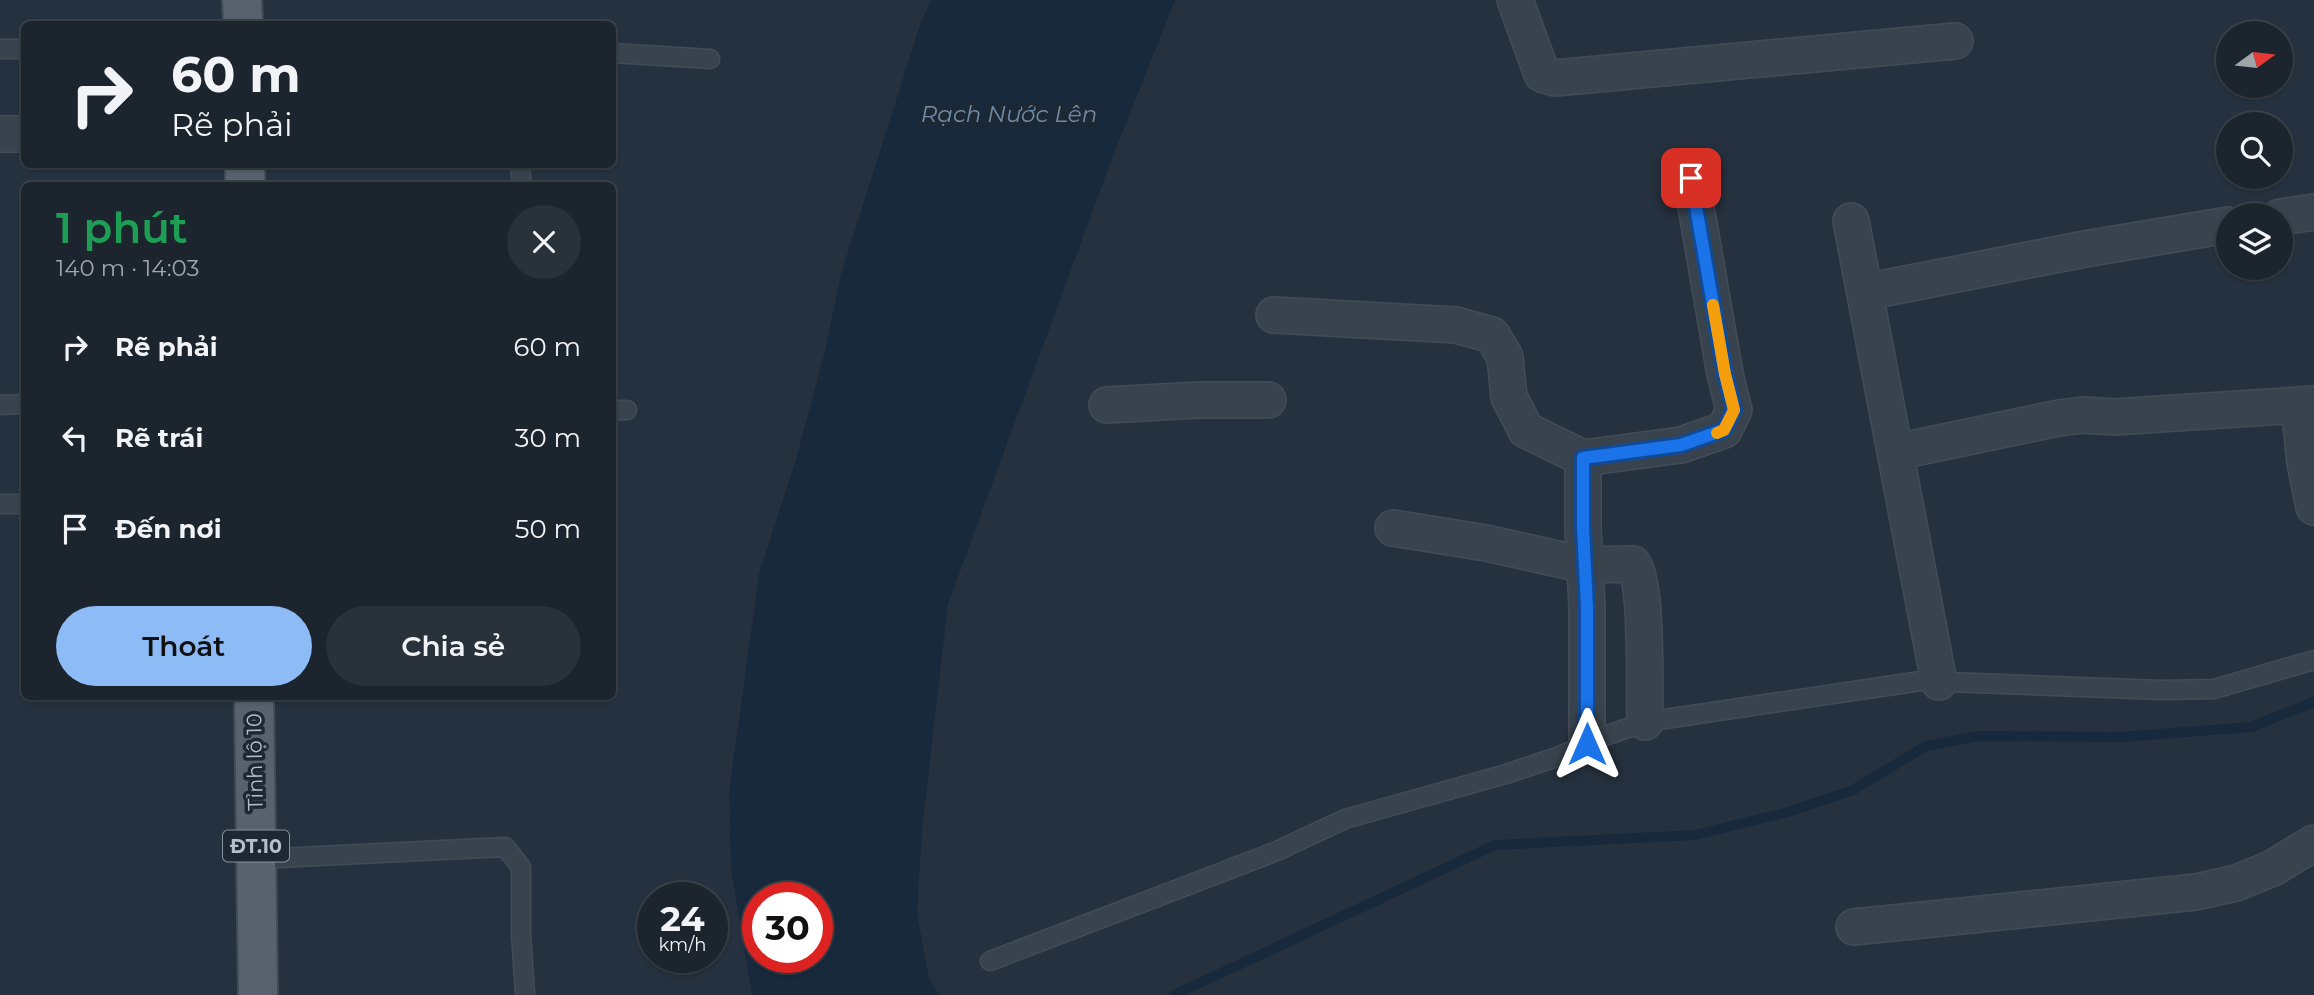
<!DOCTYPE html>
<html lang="vi">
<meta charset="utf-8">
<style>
:root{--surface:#1c252e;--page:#29313a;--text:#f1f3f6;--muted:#a0a5aa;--line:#3a424a;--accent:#8dbbf6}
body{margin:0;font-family:Montserrat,sans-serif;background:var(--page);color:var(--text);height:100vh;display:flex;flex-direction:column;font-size:26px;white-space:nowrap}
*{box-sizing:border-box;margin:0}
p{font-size:23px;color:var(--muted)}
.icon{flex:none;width:38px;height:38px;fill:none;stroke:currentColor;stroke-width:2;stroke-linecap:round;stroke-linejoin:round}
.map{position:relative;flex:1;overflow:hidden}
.drawer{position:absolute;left:21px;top:182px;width:595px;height:518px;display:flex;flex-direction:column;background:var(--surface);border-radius:10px;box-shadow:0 2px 5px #0004,0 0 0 2px var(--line)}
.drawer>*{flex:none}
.top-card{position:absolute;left:21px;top:21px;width:595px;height:147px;border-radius:10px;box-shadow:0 2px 5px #0004,0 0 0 2px var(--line);background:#1c252e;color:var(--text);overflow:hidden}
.needle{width:46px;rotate:75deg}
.fabs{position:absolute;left:2216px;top:21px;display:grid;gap:14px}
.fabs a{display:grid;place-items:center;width:77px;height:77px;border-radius:50%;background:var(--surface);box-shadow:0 2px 5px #0004,0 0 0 2px var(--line);font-size:35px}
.speed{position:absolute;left:637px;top:882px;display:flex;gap:14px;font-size:35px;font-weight:700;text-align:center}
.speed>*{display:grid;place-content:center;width:91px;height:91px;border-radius:50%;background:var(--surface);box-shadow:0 2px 5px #0004,0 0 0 2px var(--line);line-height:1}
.speed small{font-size:18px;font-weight:400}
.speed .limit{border:10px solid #d22;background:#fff;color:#111}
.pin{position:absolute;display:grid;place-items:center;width:60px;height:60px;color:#fff;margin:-30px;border-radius:14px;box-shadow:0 4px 10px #0006}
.me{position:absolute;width:77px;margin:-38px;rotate:0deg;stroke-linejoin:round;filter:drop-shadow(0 0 5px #0008)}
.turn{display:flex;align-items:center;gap:24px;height:147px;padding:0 35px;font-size:32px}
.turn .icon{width:91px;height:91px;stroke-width:2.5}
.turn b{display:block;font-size:49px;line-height:60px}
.round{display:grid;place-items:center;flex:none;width:74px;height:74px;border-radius:37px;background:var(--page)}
.headline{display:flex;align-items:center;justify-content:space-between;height:119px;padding:0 35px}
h1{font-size:42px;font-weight:600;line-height:52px;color:#1e9e55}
.primary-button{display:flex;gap:14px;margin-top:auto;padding:14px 35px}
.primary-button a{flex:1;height:80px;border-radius:42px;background:var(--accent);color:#111;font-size:28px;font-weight:600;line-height:80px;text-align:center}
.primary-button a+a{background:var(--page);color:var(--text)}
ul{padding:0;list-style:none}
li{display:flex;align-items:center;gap:21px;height:91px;padding:0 35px}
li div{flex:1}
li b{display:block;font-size:26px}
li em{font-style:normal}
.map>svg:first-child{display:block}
</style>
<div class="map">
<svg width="2314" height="995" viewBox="0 0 2314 995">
<rect width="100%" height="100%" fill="#25313e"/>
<!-- water -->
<path fill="#18293c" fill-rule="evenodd" d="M 931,0 L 1175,0 L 1111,161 L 948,604 L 922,829 L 917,913 L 929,979 L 939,995 L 752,995 L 731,869 L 729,792 L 759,574 L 797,456 L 825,351 L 841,274 L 921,22 ZM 758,898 L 817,898 L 817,957 L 758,957 Z"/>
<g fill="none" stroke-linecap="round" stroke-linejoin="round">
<!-- stream -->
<polyline stroke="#18293c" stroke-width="10" points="1174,995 1495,845 1695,835 1788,812 1853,790 1926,746 1979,736 2121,737 2251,727 2314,702"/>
<!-- lane casing -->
<g stroke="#424c57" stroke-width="21">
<g id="lane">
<polyline points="0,49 24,49"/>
<polyline points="612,53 710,59"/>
<polyline points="520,164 522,186"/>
<polyline points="0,405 24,404"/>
<polyline points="612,410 627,410"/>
<polyline points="0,504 24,504"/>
<polyline points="257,859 505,847 521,867 521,934 525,993"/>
<polyline points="990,961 1277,851 1345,819 1506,774 1557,757 1605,736 1645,722 1921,681 2162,690 2214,689 2314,660"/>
</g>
</g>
<!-- street casing -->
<g stroke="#424c57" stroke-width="38">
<g id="street">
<polyline points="1515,0 1542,74 1555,78 1955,41"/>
<polyline points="0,134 24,134"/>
<polyline points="2280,217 2314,212"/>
<polyline points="1851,221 1939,682"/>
<polyline points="1865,292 2085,249 2228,225"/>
<polyline points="1274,315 1456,325 1492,335 1505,357 1509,397 1526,430 1583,458 1681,445 1724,430 1734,410 1725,374 1691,178"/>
<polyline points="1107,405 1199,400 1268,400"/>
<polyline points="2299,405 2305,463 2314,507"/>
<polyline points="1896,452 2059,418 2084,415 2114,417 2314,404"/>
<polyline points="1583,458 1583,528 1587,607 1587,744"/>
<path d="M 1393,528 L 1486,543 L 1585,565 L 1633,564 C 1648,583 1644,693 1645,722"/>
<polyline points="1854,927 2196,892 2236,883 2273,868 2314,843"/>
</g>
</g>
<!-- primary casing -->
<g stroke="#424c57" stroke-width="42">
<g id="primary">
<polyline points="242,0 243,24"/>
<polyline points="245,164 245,186"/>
<polyline points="254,696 258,995"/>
</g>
</g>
<!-- lane -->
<use href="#lane" stroke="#39434e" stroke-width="18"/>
<!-- street -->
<use href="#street" stroke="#39434e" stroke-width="35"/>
<!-- primary -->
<use href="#primary" stroke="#57626e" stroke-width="38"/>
</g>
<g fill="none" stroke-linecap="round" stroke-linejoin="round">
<!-- route casing -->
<g stroke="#114b97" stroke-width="18">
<polyline id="route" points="1587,744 1587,607 1583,528 1583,458 1681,445 1724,430 1734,410 1725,374 1691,178"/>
</g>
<!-- route -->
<use href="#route" stroke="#1a73e8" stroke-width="12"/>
<!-- slow -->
<polyline stroke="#f59e0b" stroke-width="12" points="1713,305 1725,374 1734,410 1724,430 1717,433"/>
</g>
<g text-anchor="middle" stroke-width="7" stroke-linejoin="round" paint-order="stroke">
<!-- shield labels -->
<rect fill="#1e2833" stroke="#88919c" stroke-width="2" x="223" y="830.5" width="66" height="31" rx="5"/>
<g font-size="19" font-weight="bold" fill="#b5bec9">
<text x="256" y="853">ĐT.10</text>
</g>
<!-- street labels -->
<g font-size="21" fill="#b5bec9" stroke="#1e2833">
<text transform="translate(255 762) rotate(-91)" y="7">Tỉnh lộ 10</text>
</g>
<!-- water labels -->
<g font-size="23" font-style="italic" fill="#6f8aa7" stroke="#1e2833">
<text x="1009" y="122">Rạch Nước Lên</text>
</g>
</g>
</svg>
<div class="fabs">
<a><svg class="needle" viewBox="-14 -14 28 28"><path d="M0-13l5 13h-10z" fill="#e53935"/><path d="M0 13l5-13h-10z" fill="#a0a5aa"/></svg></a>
<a><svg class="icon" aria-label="search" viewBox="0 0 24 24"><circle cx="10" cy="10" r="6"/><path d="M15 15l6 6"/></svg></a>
<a><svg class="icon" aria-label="layers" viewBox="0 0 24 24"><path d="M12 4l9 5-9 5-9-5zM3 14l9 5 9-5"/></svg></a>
</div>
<div class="speed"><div>24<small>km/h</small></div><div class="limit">30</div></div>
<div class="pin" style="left:1691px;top:178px;background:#d93025"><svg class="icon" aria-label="arrive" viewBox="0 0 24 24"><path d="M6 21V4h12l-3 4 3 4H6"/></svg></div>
<svg class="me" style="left:1587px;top:744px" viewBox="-20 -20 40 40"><path d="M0-17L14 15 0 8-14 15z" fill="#1a73e8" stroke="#fff" stroke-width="4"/></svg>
<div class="top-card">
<div class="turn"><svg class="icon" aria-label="right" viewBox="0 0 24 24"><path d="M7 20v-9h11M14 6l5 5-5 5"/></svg><div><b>60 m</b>Rẽ phải</div></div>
</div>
<section class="drawer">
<div class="headline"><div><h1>1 phút</h1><p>140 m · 14:03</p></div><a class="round"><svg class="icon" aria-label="close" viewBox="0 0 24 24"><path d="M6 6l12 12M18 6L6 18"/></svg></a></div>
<ul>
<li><svg class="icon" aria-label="right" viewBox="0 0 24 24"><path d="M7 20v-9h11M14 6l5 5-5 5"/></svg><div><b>Rẽ phải</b></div><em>60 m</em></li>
<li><svg class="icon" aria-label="left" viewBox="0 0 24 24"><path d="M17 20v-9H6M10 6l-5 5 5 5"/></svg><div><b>Rẽ trái</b></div><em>30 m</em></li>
<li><svg class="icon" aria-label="arrive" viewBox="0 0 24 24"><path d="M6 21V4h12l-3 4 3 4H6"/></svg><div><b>Đến nơi</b></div><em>50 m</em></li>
</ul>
<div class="primary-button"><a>Thoát</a><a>Chia sẻ</a></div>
</section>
</div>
